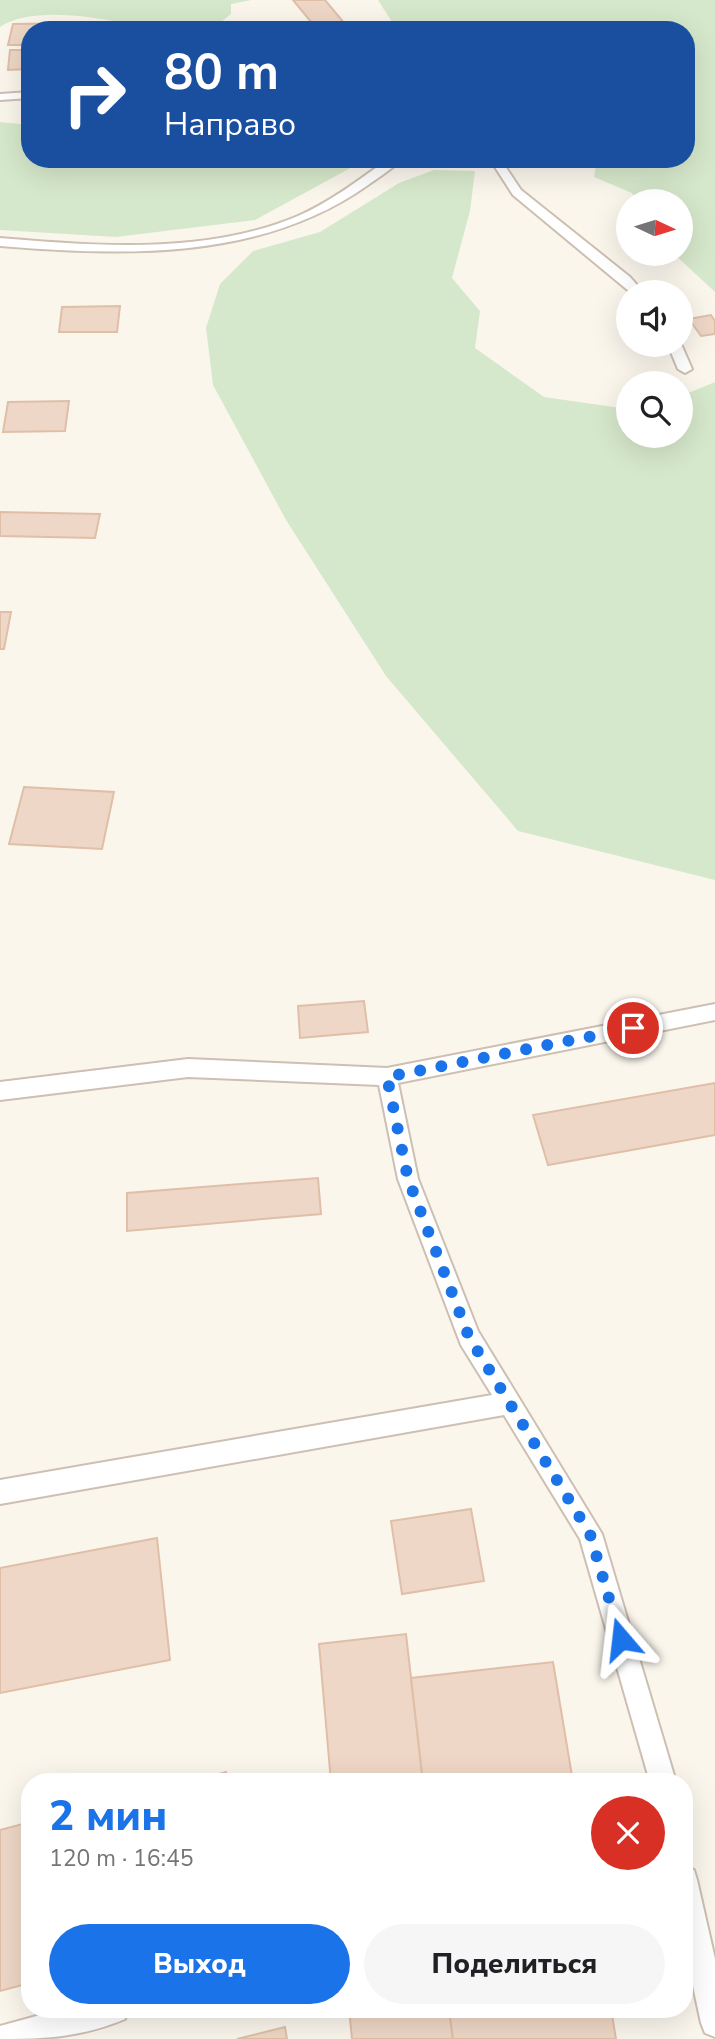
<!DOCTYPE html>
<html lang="ru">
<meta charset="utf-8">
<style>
:root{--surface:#fff;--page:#f6f6f6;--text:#202124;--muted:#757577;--accent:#1a73e8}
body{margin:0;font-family:"Nunito Sans",sans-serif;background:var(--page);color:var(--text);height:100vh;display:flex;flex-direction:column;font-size:26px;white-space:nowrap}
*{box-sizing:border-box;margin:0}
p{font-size:23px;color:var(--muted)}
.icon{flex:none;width:38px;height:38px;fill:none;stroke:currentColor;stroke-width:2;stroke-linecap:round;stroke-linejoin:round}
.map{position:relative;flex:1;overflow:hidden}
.side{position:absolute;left:21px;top:1773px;width:672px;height:245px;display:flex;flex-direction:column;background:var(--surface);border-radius:28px;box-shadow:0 7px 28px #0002}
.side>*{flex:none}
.top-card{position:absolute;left:21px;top:21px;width:674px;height:147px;border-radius:28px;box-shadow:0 7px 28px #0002;background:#1a4fa0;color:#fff;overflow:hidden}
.needle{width:46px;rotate:94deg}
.tools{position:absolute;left:616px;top:189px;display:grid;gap:14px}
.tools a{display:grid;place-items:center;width:77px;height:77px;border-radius:50%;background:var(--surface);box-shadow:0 7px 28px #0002;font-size:35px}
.pin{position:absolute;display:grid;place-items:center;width:60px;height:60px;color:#fff;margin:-30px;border:4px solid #fff;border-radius:50%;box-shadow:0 2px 7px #0007}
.me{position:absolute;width:77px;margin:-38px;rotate:343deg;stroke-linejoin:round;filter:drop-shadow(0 0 5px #0008)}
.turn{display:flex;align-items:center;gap:24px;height:147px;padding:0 28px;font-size:32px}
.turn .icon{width:91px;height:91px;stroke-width:2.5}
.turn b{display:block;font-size:49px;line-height:60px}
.round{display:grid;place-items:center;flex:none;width:74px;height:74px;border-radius:37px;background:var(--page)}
.head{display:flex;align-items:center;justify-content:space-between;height:119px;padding:0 28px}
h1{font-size:42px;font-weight:800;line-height:52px;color:var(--accent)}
.primary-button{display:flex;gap:14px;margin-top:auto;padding:14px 28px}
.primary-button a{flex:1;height:80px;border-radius:42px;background:var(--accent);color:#fff;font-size:28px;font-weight:800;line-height:80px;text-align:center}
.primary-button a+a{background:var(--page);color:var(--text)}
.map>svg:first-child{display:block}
</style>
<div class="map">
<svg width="715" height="2039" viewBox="0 0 715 2039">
<rect width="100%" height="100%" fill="#fbf6ec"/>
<!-- green -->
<g fill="#d6e8cb">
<path d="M 0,0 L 251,0 L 231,4 L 231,14 L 211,30 L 125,30 L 123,23 C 88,16 30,7 0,27 Z"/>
<polygon points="378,0 715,0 715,292 674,254 681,254 681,201 636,201 632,193 594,177 597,159 686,159 686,30 397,30"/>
<polygon points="0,122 30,125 30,159 367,159 255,220 116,237 0,230"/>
<polygon points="434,170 475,171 470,211 452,278 480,311 475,348 544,397 628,409 628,436 681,436 681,396 715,382 715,880 518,831 386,676 286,520 213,385 206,328 220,284 253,251 320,232 399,183"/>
</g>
<!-- building -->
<g fill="#eed7c6" stroke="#dfbfa8" stroke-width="2">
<polygon points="293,0 325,0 350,30 278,30 312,23"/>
<polygon points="83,23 82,30 30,30 30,45 8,45 13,24"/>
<polygon points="10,50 30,50 30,69 8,70"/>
<polygon points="120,306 117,332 59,332 62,307"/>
<polygon points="711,315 715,321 715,334 701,336 689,319"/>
<polygon points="69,401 65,431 3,432 8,402"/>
<polygon points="0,512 100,514 95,538 0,536"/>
<polygon points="0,612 11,612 4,649 0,649"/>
<polygon points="24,787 114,792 102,849 9,844"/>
<polygon points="364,1001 368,1032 300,1038 298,1006"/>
<polygon points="715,1083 715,1135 548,1165 533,1115"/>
<polygon points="318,1178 321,1214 127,1231 127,1193"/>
<polygon points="471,1509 484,1581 402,1594 391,1521"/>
<polygon points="157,1538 170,1660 0,1693 0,1568"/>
<polygon points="406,1634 423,1782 331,1782 319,1644"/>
<polygon points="553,1662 573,1782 423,1782 411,1678"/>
<polygon points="226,1772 227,1782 189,1782"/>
<polygon points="30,1822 30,1983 0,1991 0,1830"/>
<polygon points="349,2009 449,2009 453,2039 352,2039"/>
<polygon points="449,2009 611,2009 616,2039 453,2039"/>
<polygon points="285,2027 287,2039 237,2039"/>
</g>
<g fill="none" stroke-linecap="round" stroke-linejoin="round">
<!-- lane casing -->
<g stroke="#cdbfb2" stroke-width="4">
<g id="lane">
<polygon points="30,92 30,98 0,100 0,94"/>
<path d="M 388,159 L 402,159 C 392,169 379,177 368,185 C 261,261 125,256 0,246 L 0,238 C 96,246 206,255 298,216 C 330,202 359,180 388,159 Z"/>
<polygon points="483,159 501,160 521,190 630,277 643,292 630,292 513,195 493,164"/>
<polygon points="681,344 692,369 685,373 678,369 668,345"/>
<polygon points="715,1004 715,1020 398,1083 418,1179 478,1331 602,1534 676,1782 650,1782 580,1539 504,1415 0,1504 0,1480 492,1395 461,1345 398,1179 379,1085 188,1077 0,1100 0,1082 188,1059 387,1068"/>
<polygon points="684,1867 694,1870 697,1880 715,1959 715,2037 705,2033 701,2023 684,1944"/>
<path d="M 62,2009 L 129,2009 L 125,2019 C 82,2037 46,2039 0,2039 L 0,2026 Z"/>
</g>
</g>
<!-- lane -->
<use href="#lane" fill="#fff" fill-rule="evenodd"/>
</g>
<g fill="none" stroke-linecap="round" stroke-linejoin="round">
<!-- route -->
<polyline stroke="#1a73e8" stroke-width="12" stroke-dasharray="0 21.6" points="621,1639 590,1534 469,1337 408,1179 387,1077 633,1028"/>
</g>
</svg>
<div class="tools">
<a><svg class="needle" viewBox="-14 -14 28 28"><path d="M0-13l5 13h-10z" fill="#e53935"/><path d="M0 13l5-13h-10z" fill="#757577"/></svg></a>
<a><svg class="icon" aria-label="sound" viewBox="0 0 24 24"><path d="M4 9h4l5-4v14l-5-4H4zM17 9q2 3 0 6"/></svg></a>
<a><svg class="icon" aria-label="search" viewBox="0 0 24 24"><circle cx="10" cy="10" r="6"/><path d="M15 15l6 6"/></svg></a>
</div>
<div class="pin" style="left:633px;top:1028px;background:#d93025"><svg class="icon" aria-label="arrive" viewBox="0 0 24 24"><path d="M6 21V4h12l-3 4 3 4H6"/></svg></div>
<svg class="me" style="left:621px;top:1639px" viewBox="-20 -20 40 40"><path d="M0-17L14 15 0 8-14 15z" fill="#1a73e8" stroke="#fff" stroke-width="4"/></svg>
<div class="top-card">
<div class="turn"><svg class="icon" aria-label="right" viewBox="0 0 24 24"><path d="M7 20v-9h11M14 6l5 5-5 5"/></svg><div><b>80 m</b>Направо</div></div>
</div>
<section class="side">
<div class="head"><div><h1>2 мин</h1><p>120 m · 16:45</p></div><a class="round" style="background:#d93025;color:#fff"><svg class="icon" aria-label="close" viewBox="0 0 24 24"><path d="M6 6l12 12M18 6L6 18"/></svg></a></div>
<div class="primary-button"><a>Выход</a><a>Поделиться</a></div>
</section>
</div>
